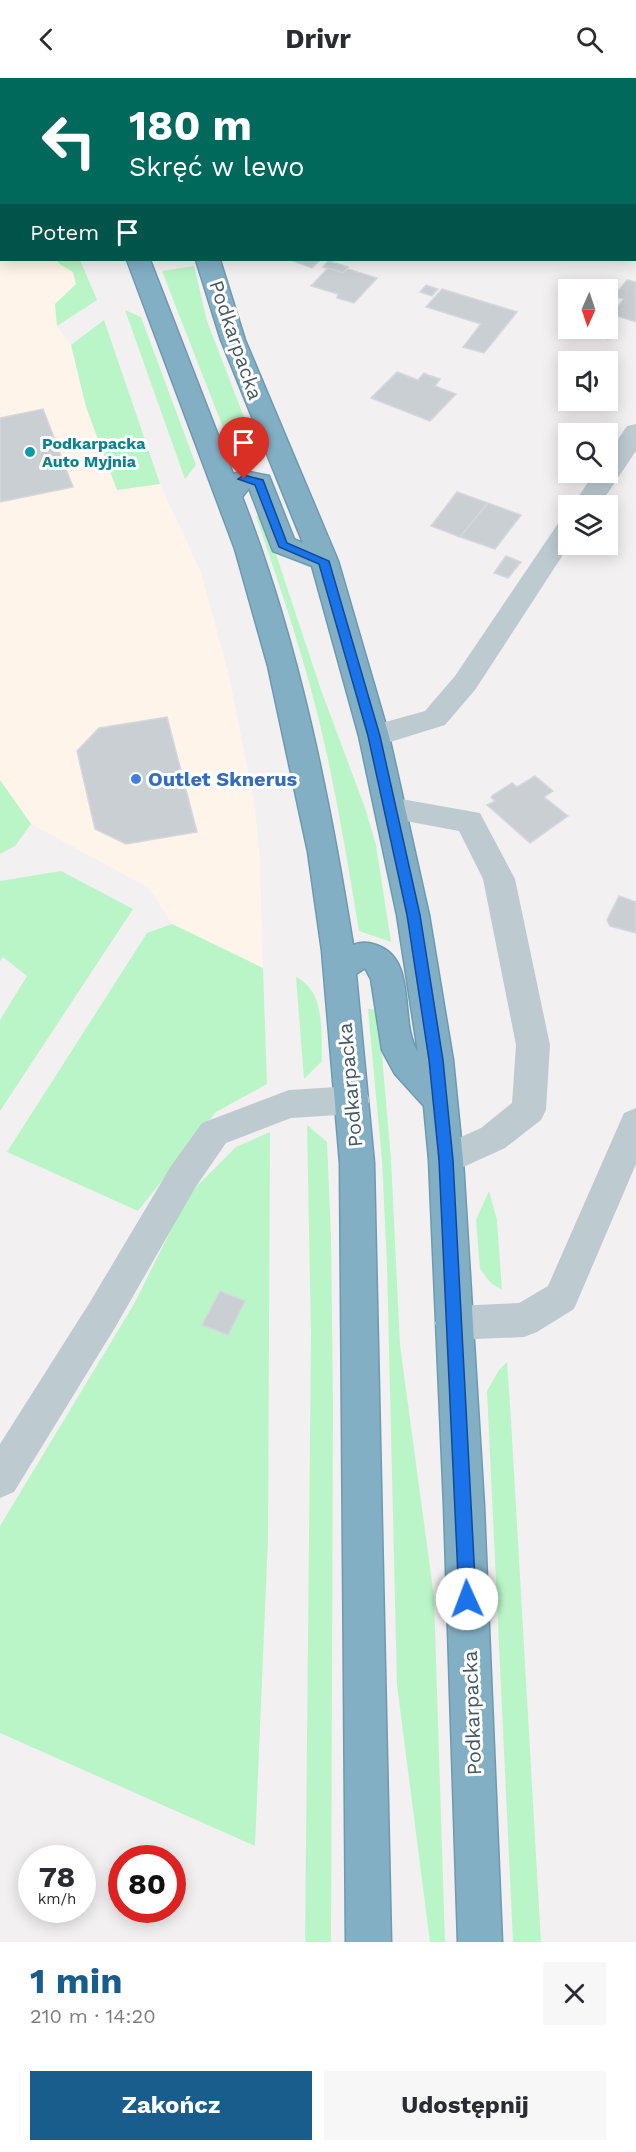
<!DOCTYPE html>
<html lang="pl">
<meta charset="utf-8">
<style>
:root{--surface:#fff;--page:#f7f7f7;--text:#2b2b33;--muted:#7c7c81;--accent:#195d8d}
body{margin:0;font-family:"Work Sans",sans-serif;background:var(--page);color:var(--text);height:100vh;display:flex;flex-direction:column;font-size:22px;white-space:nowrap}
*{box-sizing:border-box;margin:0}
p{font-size:20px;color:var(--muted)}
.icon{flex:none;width:33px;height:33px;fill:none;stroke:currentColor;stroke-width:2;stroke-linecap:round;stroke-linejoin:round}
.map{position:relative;height:1864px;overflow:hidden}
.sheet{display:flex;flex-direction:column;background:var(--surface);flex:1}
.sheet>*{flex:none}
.guide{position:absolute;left:0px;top:0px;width:636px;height:183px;box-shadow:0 3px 15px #0003;background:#00695c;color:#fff;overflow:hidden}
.needle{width:39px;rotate:183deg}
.controls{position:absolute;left:558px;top:201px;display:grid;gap:12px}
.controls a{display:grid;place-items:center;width:60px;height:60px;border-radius:0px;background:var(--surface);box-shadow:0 3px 15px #0003;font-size:30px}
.speed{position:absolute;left:18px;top:1767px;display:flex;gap:12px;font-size:30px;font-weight:700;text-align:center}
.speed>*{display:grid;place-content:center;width:78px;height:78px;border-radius:50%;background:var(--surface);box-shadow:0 3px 15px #0003;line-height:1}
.speed small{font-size:15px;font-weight:400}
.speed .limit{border:9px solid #d22;background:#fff;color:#111}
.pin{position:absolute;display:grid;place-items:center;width:51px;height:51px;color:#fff;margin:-62px -26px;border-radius:50% 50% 50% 0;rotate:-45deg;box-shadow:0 0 6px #0007}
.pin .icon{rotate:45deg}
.me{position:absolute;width:66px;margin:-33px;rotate:358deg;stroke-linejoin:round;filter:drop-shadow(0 0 4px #0008)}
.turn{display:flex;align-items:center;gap:21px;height:126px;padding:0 30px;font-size:27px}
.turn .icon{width:78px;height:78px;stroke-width:2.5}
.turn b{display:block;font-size:42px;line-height:51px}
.then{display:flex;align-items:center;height:57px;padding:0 30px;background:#0003;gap:12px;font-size:22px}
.round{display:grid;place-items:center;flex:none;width:63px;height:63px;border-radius:0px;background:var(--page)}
.head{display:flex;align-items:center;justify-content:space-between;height:102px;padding:0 30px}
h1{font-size:36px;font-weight:700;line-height:45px;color:var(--accent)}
.primary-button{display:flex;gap:12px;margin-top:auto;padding:12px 30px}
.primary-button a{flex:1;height:69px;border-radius:0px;background:var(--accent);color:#fff;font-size:24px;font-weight:700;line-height:69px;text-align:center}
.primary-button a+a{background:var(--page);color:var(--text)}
header{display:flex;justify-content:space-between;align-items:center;height:78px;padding:0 30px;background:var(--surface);font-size:27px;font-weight:700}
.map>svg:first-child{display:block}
</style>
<header><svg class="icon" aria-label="back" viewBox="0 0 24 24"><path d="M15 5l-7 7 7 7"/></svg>Drivr<svg class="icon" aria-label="search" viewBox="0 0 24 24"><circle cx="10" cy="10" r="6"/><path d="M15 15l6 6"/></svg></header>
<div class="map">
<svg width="636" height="1864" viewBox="0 0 636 1864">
<rect width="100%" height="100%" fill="#f3f0f1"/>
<!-- commercial -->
<polygon fill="#fef4e9" points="0,78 2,182 56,182 61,187 74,194 77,206 55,226 57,248 71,267 86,329 117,412 160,406 201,494 229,598 254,723 260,782 263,890 172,846 149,810 31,746 0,702"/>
<!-- green -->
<g fill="#baf5c7">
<polygon points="56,182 80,182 97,222 57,248 55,226 76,206 73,194 61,187"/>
<polygon points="194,188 207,243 255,368 252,378 238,388 162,193"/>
<polygon points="125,232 141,239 196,387 185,401"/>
<polygon points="104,242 160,406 117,412 86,329 71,267"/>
<path d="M 263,437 L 321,612 L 365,730 L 376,767 L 391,864 L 359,853 C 347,780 335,706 317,634 C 300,567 278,503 256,438 Z"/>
<polygon points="0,702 31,746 15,768 0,776"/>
<polygon points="61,793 133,831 0,1033 0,942 27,898 3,879 0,883 0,803"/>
<polygon points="172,846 263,890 267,1006 216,1034 138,1133 7,1074 147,855"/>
<path d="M 296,899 C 326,914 321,954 322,983 L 304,1001 Z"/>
<polygon points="368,931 378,932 391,1081 400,1267 434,1519 445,1864 430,1864 397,1607 387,1187 382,1083"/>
<polygon points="307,1047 327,1064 331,1159 333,1327 331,1864 305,1864 311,1258"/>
<polygon points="270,1054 268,1460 255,1768 0,1655 0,1448 134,1226 189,1116 236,1069"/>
<polygon points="489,1113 497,1142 502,1212 491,1205 480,1191 476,1142"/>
<polygon points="507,1284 511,1342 541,1864 513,1864 487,1313 499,1292"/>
</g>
<!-- building -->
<g fill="#cacfd3" stroke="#d4d8dd" stroke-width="1.5">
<polygon points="294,182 320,182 312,190 293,183"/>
<polygon points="328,183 348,189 343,195 323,189"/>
<polygon points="328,190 343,195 348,191 377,200 354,225 337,220 338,216 311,208"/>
<polygon points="627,202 636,204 636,244 611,236 624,221 614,218"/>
<polygon points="426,207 438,211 432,218 420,214"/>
<polygon points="442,211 517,234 484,275 463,269 481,246 426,229"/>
<polygon points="598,251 613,256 608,261 594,257"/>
<polygon points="397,294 418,302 424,295 428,297 440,301 435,308 456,316 430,343 371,320"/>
<polygon points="43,331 73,409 0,424 0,340"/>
<polygon points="457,414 488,425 460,459 431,448"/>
<polygon points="488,425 521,437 495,471 460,459"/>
<polygon points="506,478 521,484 508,500 494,495"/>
<polygon points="167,639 197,754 126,766 95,751 77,673 99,650"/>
<polygon points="535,698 553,713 544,719 568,738 530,765 487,727 495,723 491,719 493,717 512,705 517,709"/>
<polygon points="619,818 636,824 636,855 610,848 607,842"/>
<polygon points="220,1213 245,1223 228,1257 202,1247"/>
</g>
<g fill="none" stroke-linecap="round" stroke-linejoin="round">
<!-- highway casing -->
<g stroke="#6e9ab1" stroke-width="3">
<g id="highway">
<polygon points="54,0 76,0 76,2 55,2"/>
<polygon points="118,0 138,0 139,2 118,2"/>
<path d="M 127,182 L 150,182 L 233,396 L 244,393 L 269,398 L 294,461 L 303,465 L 221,262 L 196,182 L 220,182 L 245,262 L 338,483 L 389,658 L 429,837 L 453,982 L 463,1082 L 484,1428 L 502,1864 L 458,1864 L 444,1428 L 429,1082 L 424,1028 L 395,996 L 382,972 L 371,901 L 365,890 L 356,896 L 374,1085 L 391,1864 L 346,1864 L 340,1085 L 322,873 L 308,774 L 268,588 L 235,471 ZM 249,410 L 273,473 L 312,488 L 359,658 L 397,837 L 418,974 C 398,945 419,881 376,867 C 367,864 362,864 353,867 C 329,716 298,562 242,419 Z"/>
</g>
</g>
<!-- minor -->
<g fill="#bdcbd1" fill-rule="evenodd">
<polygon points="636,346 636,373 599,428 572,428 595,394 608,394 608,376 627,348"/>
<polygon points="568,441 568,466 570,466 475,612 445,647 374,669 364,666 359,658 364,650 425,633 455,598 559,444"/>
<polygon points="390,719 480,735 515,801 550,967 546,1032 541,1042 505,1070 446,1097 434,1093 429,1082 434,1071 481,1050 512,1025 516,967 483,801 459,753 379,738 375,730 379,722"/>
<polygon points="353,1008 365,1012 370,1022 365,1032 353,1036 291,1040 226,1065 195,1110 116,1248 14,1414 0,1420 0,1366 90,1224 171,1088 202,1045 289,1012"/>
<polygon points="636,1030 636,1086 574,1231 537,1254 524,1259 454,1262 441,1257 435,1245 441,1233 454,1228 519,1225 548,1208 624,1035"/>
</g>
<!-- highway -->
<use href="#highway" fill="#83afc5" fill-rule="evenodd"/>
</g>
<!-- route -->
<polygon fill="#1a73e8" stroke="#114b97" stroke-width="1.5" points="244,397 263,402 287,465 329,483 380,658 420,837 443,982 453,1082 476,1521 473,1527 467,1530 461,1527 459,1521 439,1082 429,982 407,837 368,658 319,486 279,469 255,407 238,401"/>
<!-- markers -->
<circle fill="#0f9aa8" stroke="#fff" stroke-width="2" cx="30" cy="374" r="6"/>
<circle fill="#3f7fe0" stroke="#fff" stroke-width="2" cx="136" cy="701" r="6"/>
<g text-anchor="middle" stroke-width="6" stroke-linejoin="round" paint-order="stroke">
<!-- far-culture labels -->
<g font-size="16" font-weight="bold" fill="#0d838f" stroke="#fff" text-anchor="start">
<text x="42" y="371">Podkarpacka<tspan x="42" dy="18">Auto Myjnia</tspan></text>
</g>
<!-- street labels -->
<g font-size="20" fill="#465960" stroke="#fff">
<text transform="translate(236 262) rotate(71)" y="7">Podkarpacka</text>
<text transform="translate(350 1007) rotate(-95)" y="7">Podkarpacka</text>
<text transform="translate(472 1635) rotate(-92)" y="7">Podkarpacka</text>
</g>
<!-- shop labels -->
<g font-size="20" font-weight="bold" fill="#366cbe" stroke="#fff" text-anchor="start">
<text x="148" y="708">Outlet Sknerus</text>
</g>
</g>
</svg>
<div class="controls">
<a><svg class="needle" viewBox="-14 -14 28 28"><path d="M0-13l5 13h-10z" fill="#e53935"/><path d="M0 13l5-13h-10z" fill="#7c7c81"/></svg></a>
<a><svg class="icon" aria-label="sound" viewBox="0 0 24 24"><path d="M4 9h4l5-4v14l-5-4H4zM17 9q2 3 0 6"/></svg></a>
<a><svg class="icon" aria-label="search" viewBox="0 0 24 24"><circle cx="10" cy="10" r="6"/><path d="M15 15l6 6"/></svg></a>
<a><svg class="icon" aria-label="layers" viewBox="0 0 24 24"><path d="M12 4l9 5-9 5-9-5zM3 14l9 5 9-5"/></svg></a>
</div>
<div class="speed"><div>78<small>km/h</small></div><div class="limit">80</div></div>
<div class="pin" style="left:244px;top:401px;background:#d93025"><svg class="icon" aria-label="arrive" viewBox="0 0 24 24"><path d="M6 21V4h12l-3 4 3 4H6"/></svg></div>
<svg class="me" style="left:467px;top:1521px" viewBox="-20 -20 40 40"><circle r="19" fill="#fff"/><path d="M0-13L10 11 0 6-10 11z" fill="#1a73e8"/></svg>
<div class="guide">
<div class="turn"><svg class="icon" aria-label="left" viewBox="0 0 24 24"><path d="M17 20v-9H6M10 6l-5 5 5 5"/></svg><div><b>180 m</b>Skręć w lewo</div></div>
<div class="then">Potem<svg class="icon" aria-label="arrive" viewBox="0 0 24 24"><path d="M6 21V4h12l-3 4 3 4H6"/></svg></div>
</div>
</div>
<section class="sheet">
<div class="head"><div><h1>1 min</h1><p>210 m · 14:20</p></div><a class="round"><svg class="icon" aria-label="close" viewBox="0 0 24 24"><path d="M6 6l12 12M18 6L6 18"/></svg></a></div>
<div class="primary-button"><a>Zakończ</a><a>Udostępnij</a></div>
</section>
